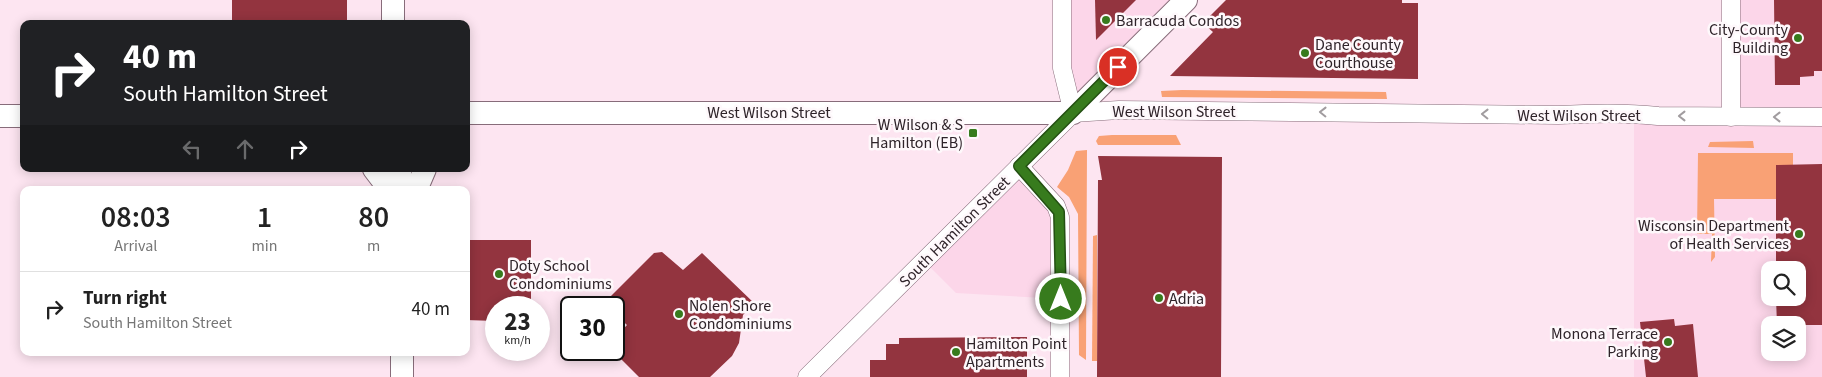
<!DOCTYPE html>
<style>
:root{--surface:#fff;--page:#f2f2f2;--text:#222;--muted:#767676;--line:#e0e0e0}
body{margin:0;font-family:"Source Sans 3",sans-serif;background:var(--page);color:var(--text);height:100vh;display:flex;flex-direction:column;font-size:19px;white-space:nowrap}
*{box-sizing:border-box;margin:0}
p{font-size:16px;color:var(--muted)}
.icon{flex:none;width:28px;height:28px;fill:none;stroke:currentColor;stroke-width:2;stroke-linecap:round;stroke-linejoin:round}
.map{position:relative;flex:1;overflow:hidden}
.side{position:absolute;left:20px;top:186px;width:450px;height:170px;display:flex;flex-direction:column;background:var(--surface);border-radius:10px;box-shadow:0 2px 12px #0003}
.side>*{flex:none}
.banner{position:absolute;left:20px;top:20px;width:450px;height:152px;border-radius:10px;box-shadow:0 2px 12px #0003;background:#202124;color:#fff;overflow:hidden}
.fabs{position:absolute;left:1761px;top:261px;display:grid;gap:10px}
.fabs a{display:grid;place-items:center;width:45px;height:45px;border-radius:10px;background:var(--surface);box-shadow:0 2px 12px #0003;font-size:25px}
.speed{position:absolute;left:485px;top:296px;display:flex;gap:10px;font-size:25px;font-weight:700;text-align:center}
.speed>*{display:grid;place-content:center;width:65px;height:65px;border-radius:50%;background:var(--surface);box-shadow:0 2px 12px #0003;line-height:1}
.speed small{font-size:12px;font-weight:400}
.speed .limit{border:2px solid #111;border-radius:8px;background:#fff;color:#111}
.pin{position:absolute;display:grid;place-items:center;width:42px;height:42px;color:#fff;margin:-21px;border:2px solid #fff;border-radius:50%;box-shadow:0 1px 5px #0007}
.me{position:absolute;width:55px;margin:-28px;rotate:0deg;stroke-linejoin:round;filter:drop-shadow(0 0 4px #0008)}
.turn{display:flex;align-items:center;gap:18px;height:105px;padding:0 20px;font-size:22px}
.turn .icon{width:65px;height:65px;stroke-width:2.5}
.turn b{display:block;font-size:35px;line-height:42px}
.lanes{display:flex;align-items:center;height:48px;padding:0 20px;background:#0003;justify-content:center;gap:25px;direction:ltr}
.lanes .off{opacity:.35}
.eta{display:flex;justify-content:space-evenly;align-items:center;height:85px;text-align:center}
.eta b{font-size:30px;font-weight:600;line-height:35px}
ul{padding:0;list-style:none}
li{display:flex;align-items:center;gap:15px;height:75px;padding:0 20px;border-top:1px solid var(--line)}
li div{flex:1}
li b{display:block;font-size:19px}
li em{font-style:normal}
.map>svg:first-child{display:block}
</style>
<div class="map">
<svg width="1822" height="377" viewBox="0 0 1822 377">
<rect width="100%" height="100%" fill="#fde5f1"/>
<!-- built -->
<g fill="#fcd6e9" fill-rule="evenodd">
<polygon points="1062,0 1186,0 1073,113"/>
<path d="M 1730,0 L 1822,0 L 1822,377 L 1634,377 L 1634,113 L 1731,117 ZM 1770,270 L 1798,270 L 1798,298 L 1770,298 ZM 1770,325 L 1798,325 L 1798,352 L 1770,352 Z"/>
<polygon points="1019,166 1051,201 1061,299 956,293 924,261"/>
</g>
<!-- green -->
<g fill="#f9a175">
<polygon points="1182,90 1386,92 1387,99 1162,97 1161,91"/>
<polygon points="1112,135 1176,135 1181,145 1098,145 1096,141 1099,136"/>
<polygon points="1753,141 1754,148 1708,147 1710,142"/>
<polygon points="1087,150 1086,360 1079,355 1078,214 1069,197 1057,187 1068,170 1076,151"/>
<polygon points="1698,153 1793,153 1793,165 1776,165 1776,199 1714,199 1715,257 1711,262 1712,234 1697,234"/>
<polygon points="1097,235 1097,361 1092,361 1093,236"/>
</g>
<!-- building -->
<g fill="#93343f">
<rect x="232" y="0" width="115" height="24"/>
<polygon points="1095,0 1136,0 1096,40"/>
<polygon points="1226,0 1402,0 1402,3 1418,3 1418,79 1170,76 1213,32 1205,25 1208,22 1206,20"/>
<polygon points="1774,0 1822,0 1822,71 1814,71 1814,76 1800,77 1800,85 1775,85"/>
<polygon points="1098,156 1222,157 1221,377 1097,377 1098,180 1102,180"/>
<polygon points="1822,164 1822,325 1777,325 1776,298 1798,298 1798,270 1776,270 1776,165"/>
<polygon points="466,240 531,240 531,308 496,308 496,321 466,320"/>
<polygon points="662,252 683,270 702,253 754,303 743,315 739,343 732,356 710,377 639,377 614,352 614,339 627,325 614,313 614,308 607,307 608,299 654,253"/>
<polygon points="1674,319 1675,326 1693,324 1698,377 1646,377 1640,322"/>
<polygon points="1027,337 1027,377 870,377 870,360 886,360 886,344 899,344 899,338"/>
</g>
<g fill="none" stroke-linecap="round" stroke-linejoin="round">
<!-- minor casing -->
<g stroke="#876c7a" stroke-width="19">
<g id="minor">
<polyline points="1062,0 1062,68 1073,113"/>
<polyline points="1731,0 1731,117"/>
<path d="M 1073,113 L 1119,110 L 1558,115 C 1592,113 1624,112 1658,116 L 1822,117"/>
<polyline points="1019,166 1056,206 1060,217 1060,377"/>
<polyline points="807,377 1073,113"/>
</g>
</g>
<!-- tertiary casing -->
<g stroke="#876c7a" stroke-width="24">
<g id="tertiary">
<polyline points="393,0 393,24"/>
<polyline points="466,113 1073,113 1186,0"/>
<polyline points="0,116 24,116"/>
<polyline points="374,169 390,190"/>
<polyline points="400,169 400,190"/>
<polyline points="416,190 425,169"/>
<polyline points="402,377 402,352"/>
</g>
</g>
<!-- minor -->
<use href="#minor" stroke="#fff" stroke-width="18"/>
<!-- tertiary -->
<use href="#tertiary" stroke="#fff" stroke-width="22"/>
</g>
<!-- one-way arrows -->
<defs><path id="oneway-chevron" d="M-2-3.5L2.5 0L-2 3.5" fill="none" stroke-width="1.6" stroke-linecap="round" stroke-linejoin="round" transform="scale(1.25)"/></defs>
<g stroke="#a19c9f">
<use href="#oneway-chevron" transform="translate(1323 112) rotate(-179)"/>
<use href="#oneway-chevron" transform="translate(1485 114) rotate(-179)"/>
<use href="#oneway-chevron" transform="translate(1682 116) rotate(-180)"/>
<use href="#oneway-chevron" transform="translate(1777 117) rotate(-180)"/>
</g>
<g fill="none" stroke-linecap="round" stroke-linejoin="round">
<!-- route casing -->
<g stroke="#245013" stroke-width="12">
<polyline id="route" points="1061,299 1059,212 1019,166 1118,67"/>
</g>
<!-- route -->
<use href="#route" stroke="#377b1d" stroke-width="9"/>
</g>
<!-- markers -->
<g fill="#377b1d" stroke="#fef8fb" stroke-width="2">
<circle cx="1106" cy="20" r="5"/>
<circle cx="1798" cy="38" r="5"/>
<circle cx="1305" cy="53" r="5"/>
<rect x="968" y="128" width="10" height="10" rx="2.5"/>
<circle cx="1799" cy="234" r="5"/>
<circle cx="499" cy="274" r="5"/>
<circle cx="1159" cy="298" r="5"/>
<circle cx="679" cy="314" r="5"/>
<circle cx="1668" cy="342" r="5"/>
<circle cx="956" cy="352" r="5"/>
</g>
<g text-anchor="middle" stroke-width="5" stroke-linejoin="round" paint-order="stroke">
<!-- poi labels -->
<g font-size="16" fill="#2e2329" stroke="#fef8fb" text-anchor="start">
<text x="1116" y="26">Barracuda Condos</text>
<text x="1788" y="35" text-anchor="end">City-County<tspan x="1788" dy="18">Building</tspan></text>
<text x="1315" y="50">Dane County<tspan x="1315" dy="18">Courthouse</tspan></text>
<text x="963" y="130" text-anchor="end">W Wilson &amp; S<tspan x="963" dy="18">Hamilton (EB)</tspan></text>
<text x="1789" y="231" text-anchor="end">Wisconsin Department<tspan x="1789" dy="18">of Health Services</tspan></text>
<text x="509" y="271">Doty School<tspan x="509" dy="18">Condominiums</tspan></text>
<text x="1169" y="304">Adria</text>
<text x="689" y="311">Nolen Shore<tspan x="689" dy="18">Condominiums</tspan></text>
<text x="1658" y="339" text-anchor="end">Monona Terrace<tspan x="1658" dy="18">Parking</tspan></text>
<text x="966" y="349">Hamilton Point<tspan x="966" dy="18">Apartments</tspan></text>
</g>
<!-- street labels -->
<g font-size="16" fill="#2e2329" stroke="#fef8fb">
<text x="1174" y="117">West Wilson Street</text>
<text x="769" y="118">West Wilson Street</text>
<text x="1579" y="121">West Wilson Street</text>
<text transform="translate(954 231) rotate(-45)" y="6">South Hamilton Street</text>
</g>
</g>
</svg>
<div class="fabs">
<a><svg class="icon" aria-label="search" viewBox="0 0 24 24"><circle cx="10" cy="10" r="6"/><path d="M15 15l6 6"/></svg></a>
<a><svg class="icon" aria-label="layers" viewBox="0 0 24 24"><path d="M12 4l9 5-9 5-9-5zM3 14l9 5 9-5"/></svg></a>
</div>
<div class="speed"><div>23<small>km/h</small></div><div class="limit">30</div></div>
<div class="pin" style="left:1118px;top:67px;background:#d93025"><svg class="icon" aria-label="arrive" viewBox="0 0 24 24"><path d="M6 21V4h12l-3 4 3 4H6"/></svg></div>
<svg class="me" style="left:1061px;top:299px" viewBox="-20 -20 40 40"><circle r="17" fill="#377b1d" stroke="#fff" stroke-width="3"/><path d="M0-11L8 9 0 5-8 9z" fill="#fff"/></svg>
<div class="banner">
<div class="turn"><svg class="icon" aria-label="right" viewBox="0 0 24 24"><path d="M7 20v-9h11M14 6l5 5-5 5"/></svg><div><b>40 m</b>South Hamilton Street</div></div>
<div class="lanes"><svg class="icon off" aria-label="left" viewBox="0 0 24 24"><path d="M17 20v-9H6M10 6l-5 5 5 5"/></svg><svg class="icon off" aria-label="ahead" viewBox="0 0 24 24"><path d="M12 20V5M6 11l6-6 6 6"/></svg><svg class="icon" aria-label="right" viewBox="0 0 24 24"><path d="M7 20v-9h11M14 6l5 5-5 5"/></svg></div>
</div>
<section class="side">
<div class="eta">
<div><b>08:03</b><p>Arrival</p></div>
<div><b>1</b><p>min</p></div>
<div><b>80</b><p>m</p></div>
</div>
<ul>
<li><svg class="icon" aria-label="right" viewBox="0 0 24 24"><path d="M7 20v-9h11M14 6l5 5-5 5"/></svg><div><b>Turn right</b><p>South Hamilton Street</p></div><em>40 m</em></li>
</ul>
</section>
</div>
